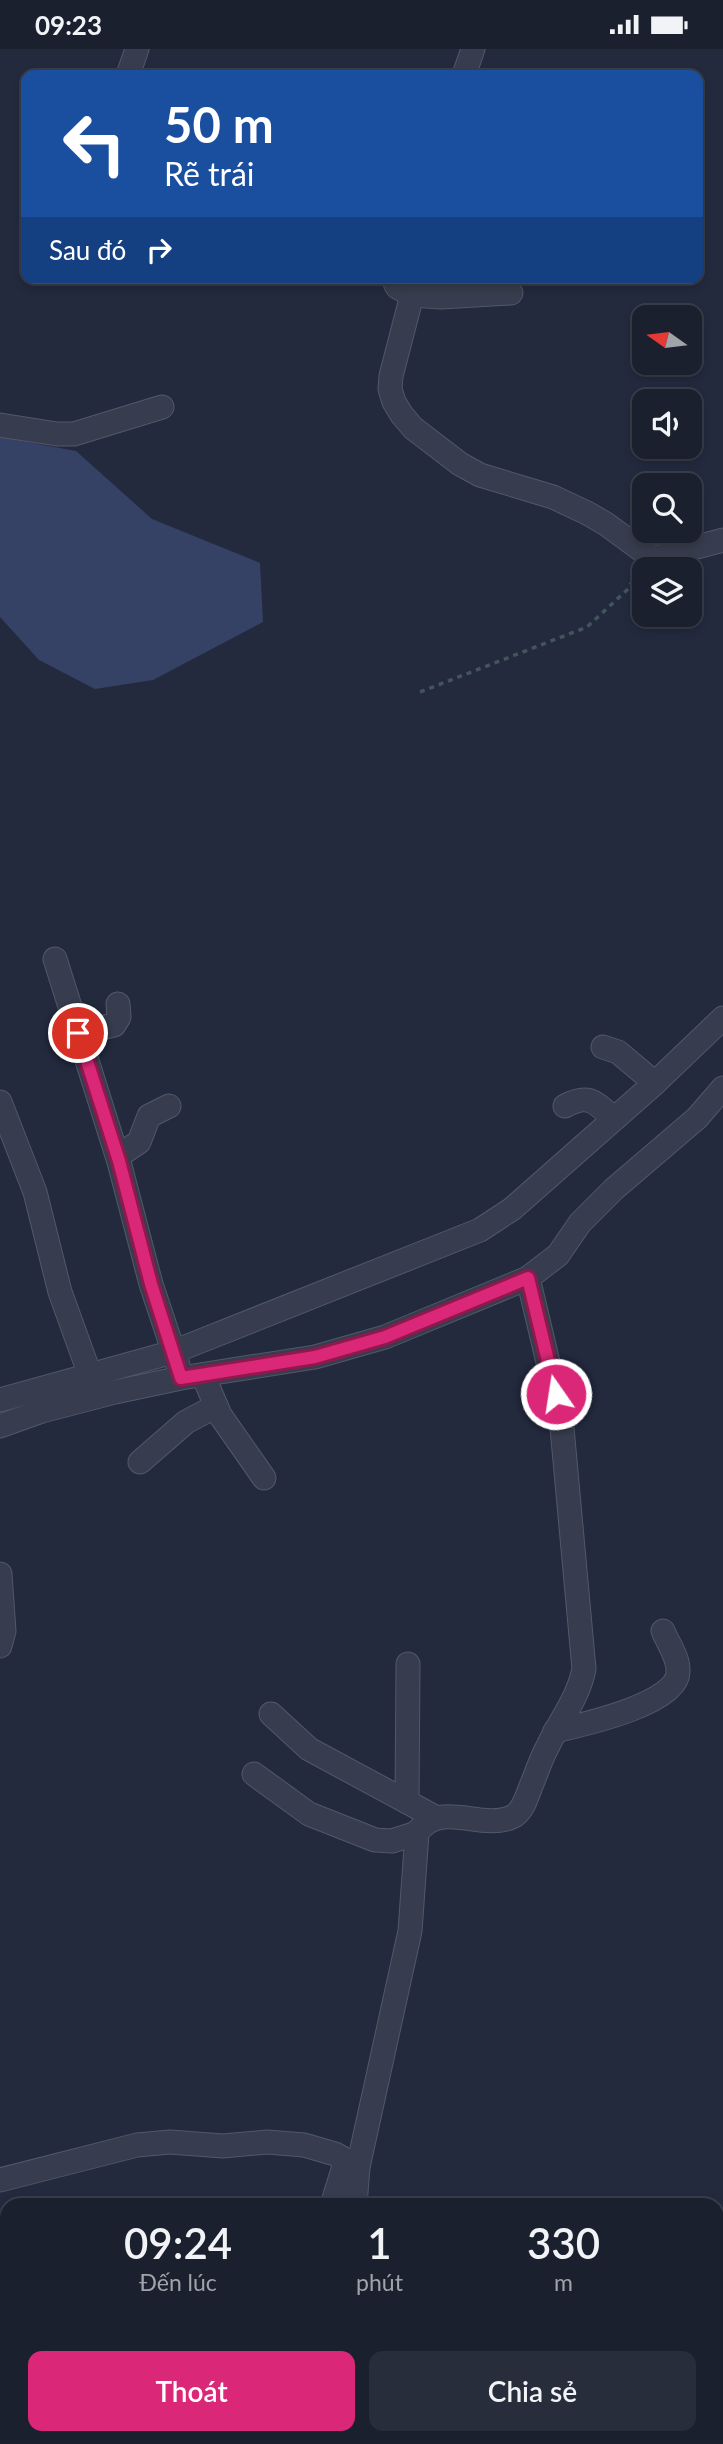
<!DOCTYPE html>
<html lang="vi">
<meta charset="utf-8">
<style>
:root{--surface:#1a202e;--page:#272d3a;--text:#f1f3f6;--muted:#9fa3aa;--line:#383e4a;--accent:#db2777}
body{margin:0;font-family:Lato,sans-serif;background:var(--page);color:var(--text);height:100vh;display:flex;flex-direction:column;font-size:26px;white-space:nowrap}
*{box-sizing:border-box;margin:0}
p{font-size:23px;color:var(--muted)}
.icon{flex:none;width:38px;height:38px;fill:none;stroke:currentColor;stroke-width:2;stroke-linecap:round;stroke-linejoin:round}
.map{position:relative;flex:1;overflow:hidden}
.sheet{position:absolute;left:0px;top:2149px;width:724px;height:247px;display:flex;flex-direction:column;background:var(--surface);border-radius:21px 21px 0 0;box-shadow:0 4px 10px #0003,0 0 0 2px var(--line)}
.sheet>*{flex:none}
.hud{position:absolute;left:21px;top:21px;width:682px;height:214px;border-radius:14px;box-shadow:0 4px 10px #0003,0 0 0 2px var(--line);background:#1a4fa0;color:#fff;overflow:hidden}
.needle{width:46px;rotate:284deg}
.buttons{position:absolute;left:632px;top:256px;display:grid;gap:14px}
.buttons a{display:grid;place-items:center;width:70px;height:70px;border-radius:14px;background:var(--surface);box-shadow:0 4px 10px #0003,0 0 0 2px var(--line);font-size:35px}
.pin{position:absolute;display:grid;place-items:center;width:60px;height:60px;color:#fff;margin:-30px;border:4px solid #fff;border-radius:50%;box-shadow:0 2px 7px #0007}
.me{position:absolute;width:77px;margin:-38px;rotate:347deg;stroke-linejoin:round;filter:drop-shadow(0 0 5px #0008)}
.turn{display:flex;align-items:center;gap:24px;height:147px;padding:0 28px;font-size:32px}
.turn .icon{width:91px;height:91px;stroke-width:2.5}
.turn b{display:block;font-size:49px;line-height:60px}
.then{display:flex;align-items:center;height:66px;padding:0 28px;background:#0003;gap:14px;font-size:26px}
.eta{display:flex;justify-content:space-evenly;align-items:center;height:119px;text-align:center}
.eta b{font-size:42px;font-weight:600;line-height:49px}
.button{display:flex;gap:14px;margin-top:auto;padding:14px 28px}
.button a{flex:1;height:80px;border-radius:14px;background:var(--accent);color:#fff;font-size:28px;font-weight:600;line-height:80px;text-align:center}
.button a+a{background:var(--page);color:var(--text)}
.status{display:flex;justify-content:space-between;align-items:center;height:49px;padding:0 35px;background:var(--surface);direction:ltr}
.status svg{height:19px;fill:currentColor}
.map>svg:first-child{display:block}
</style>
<div class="status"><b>09:23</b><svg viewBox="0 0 49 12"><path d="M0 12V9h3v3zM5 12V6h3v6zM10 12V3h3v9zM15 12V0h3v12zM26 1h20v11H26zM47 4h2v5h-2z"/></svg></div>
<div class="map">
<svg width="723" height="2395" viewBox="0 0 723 2395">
<rect width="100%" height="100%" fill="#232a3e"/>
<!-- water -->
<polygon fill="#364265" points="0,388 76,402 152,470 260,514 263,573 153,631 95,640 39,611 0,568"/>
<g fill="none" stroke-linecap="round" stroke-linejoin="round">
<!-- minor casing -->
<g stroke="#525869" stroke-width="25">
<g id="minor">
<polyline points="128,26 137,0"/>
<polyline points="464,26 473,0"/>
<polyline points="393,229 397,238 412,246"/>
<polyline points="511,244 441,248 412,246 391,327 390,340 394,353 402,366 413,379 460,415 480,426 553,448 587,464 606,475 651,508 659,508 723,491"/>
<polyline points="0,376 57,385 74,385 162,358"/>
<polyline points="55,910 119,1113 151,1235 178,1316"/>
<polyline points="78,984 114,976 119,968 118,955"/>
<polyline points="603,998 618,1003 655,1034"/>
<polyline points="0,1053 35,1143 60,1243 90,1326"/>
<path d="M 565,1057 C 589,1044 595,1053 614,1070"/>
<polyline points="118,1107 139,1093 149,1067 169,1057"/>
<polyline points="203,1326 220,1366 264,1429"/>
<polyline points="0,1351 173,1303 480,1181 512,1160 655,1034 723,969"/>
<polyline points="0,1377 42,1362 115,1343 181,1329 315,1308 385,1288 528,1229 558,1206 580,1174 614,1140 697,1069 723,1039"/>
<polyline points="140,1413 186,1373 216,1357"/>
<polyline points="0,1525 4,1582 0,1597"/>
<polyline points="271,1665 309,1700 435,1768"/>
<path d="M 555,1682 C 581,1676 678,1655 678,1623 C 679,1609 668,1594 663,1582"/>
<polyline points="254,1725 309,1765 375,1791 392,1792 417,1784"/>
<polyline points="407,1753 408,1615"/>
<polyline points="0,2131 137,2096 170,2093 223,2097 267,2093 304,2096 335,2105 358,2118"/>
<polyline points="332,2156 346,2111"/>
<path d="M 355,2156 L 358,2118 L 410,1882 L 417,1784 C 439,1750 480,1782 512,1768 C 523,1763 527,1747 531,1737 C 537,1723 541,1709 548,1697 C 561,1669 578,1650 584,1620 L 561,1368 L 528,1229"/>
<polyline points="718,2328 723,2323"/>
<polyline points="59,2389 62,2395"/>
<polyline points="300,2395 302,2389"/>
</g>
</g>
<!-- path -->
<polyline stroke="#43555c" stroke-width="3.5" stroke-dasharray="5 5" stroke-linecap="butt" points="420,643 587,578 627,541 639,521"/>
<!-- minor -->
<use href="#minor" stroke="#373d4e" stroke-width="23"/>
</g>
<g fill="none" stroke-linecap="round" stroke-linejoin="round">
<!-- route casing -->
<g stroke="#8e194d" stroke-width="18">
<polyline id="route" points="78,984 119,1112 151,1235 181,1329 315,1308 385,1288 528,1229 556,1345"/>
</g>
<!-- route -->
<use href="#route" stroke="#db2777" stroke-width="12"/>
</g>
</svg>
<div class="buttons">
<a><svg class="needle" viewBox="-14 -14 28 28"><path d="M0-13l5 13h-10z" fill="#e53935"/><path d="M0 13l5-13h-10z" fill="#9fa3aa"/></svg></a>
<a><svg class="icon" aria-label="sound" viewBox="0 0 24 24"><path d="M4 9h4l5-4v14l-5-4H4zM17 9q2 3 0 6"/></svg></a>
<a><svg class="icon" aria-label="search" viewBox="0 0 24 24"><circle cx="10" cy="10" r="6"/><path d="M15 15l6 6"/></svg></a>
<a><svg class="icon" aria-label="layers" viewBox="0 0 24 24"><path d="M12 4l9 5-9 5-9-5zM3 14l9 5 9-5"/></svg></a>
</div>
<div class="pin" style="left:78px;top:984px;background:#d93025"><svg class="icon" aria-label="arrive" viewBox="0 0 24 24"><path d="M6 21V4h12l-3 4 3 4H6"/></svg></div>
<svg class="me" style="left:556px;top:1345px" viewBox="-20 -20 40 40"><circle r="17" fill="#db2777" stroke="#fff" stroke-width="3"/><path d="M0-11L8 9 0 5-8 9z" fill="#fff"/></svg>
<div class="hud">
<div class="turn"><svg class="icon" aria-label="left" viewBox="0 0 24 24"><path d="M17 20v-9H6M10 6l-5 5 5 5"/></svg><div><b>50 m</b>Rẽ trái</div></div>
<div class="then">Sau đó<svg class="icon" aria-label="right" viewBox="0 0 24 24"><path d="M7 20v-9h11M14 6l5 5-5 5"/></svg></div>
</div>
<section class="sheet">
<div class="eta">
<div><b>09:24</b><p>Đến lúc</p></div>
<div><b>1</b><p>phút</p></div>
<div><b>330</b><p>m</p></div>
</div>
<div class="button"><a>Thoát</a><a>Chia sẻ</a></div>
</section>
</div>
